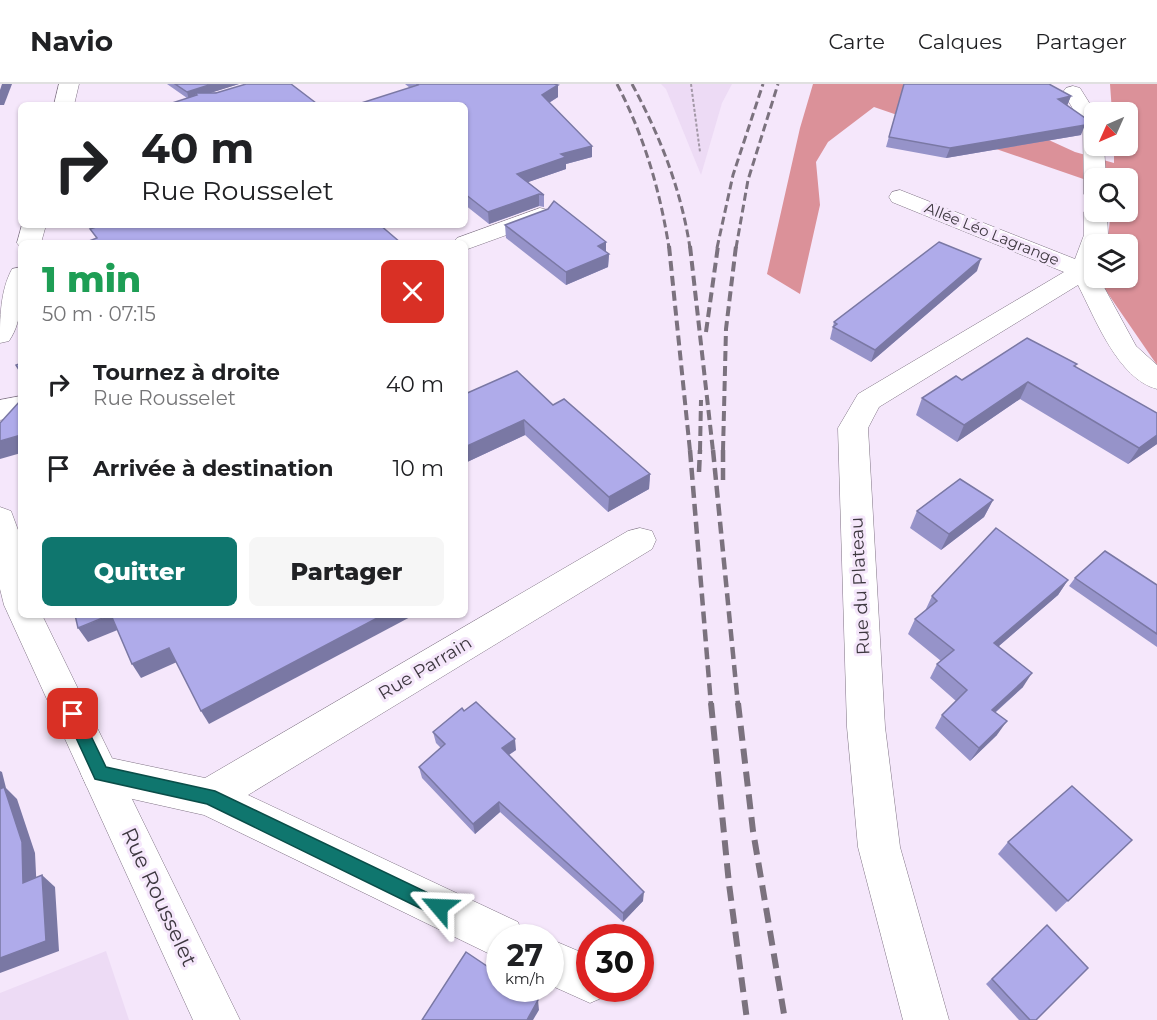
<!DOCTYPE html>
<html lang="fr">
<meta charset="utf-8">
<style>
:root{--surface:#fff;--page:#f6f6f6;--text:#202124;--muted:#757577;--line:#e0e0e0;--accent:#0f766e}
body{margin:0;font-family:Montserrat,sans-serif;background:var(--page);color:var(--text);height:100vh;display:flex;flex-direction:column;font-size:22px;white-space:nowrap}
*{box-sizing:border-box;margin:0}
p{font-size:20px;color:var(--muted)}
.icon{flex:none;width:33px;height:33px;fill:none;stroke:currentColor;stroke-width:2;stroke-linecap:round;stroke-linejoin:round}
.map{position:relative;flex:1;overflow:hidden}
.drawer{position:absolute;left:18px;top:156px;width:450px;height:378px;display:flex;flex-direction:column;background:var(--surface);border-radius:9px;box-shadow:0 2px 4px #0004}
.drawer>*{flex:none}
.hud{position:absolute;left:18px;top:18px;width:450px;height:126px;border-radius:9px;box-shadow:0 2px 4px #0004;background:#fff;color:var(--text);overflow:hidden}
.needle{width:39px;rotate:225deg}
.tools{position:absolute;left:1084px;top:18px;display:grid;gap:12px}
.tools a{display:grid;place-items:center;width:54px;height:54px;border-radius:9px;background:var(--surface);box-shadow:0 2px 4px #0004;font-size:30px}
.speed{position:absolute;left:486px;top:840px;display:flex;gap:12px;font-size:30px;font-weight:700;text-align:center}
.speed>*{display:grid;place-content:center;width:78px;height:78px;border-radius:50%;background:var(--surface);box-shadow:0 2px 4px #0004;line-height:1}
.speed small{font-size:15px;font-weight:400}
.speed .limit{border:9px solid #d22;background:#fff;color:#111}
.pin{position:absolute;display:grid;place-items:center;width:51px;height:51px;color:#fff;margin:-26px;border-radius:12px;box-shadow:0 3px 9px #0006}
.me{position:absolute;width:66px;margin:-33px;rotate:296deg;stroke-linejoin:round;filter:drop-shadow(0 0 4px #0008)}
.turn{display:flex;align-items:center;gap:21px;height:126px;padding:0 24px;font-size:27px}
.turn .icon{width:78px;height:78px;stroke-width:2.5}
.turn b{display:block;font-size:42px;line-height:51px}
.round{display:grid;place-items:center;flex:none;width:63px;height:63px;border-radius:9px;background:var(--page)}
.summary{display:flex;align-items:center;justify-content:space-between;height:102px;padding:0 24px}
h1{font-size:36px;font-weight:800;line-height:45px;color:#1e9e55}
.cta{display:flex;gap:12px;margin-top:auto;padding:12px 24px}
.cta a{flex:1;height:69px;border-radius:9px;background:var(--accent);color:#fff;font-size:24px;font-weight:800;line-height:69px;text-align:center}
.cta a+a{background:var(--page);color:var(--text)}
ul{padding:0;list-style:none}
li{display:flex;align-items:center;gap:18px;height:84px;padding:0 24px}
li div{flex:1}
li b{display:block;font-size:22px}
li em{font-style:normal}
header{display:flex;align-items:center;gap:36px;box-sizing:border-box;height:84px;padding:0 30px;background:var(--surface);border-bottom:2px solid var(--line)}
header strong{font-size:28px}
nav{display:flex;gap:33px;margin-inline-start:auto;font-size:21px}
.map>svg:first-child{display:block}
</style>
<header>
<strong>Navio</strong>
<nav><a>Carte</a><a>Calques</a><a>Partager</a></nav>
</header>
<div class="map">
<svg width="1157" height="936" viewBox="0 0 1157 936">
<rect width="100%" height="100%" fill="#f5e7fb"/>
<!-- built -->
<g fill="#eddbf5">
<polygon points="661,0 732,0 722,19 701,91 666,5"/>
<polygon points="106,867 129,936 0,936 0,909"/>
</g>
<!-- forest -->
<polygon fill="#db9199" points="813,0 927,0 1075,68 1114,79 1114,62 1128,62 1128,28 1112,28 1110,0 1157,0 1157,281 1102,201 1103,194 1128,194 1128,160 1107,160 1111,128 1128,128 1128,94 1095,94 1095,99 874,23 828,58 816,78 820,121 800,210 767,190 800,44"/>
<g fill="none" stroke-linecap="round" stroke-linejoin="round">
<!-- street casing -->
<g stroke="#807485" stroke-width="1">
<g id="street">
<polygon points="1073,2 1080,4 1095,28 1095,62 1104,62 1106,94 1095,94 1095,117 1087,115 1084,110 1083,42 1063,8 1066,4"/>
<path d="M 900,106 L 1075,175 L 1084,151 L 1084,128 L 1088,123 L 1095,121 L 1095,128 L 1107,128 L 1108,151 L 1105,160 L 1095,160 L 1095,194 L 1099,194 L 1136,262 L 1157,281 L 1157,305 C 1118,295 1095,234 1078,201 L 879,323 L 868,344 L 885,643 L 900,763 L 949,936 L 903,936 L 858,763 L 847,643 L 838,344 L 858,310 L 1064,188 L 892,118 L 889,113 L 892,108 Z"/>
<polygon points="540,124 548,126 552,131 548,136 465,166 465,159 453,159 457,154"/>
<polygon points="21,312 21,332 0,336 0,316"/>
<polygon points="640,444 652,447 656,456 652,465 248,711 518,838 524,854 500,854 500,875 204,731 101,708 87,703 81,690 87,677 101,672 205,694 628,447"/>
<polygon points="550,855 590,872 590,904 609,904 606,912 590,919 550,901"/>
</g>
</g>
<!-- secondary casing -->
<g stroke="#807485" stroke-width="1">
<g id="secondary">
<polygon points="59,0 79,0 74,21 54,21"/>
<polygon points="22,141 46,141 41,159 21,159 21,164 17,159"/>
<path d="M 21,183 C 21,208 24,235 9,257 L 0,259 C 0,234 0,207 12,185 Z"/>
<polygon points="0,423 11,427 21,454 21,531 42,531 240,936 193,936 4,521 0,505"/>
</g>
</g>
<!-- path -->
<polyline stroke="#a398a7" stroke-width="2" stroke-dasharray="3 2" stroke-linecap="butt" points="691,0 700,68"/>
<!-- street -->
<use href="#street" fill="#fff" fill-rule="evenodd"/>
<!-- secondary -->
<use href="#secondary" fill="#fff" fill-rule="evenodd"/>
<!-- rail-far3 -->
<g stroke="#7b727e" stroke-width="3" stroke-dasharray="8 4" stroke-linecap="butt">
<path d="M 617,0 C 644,52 660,106 669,164"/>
<path d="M 632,0 C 660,52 681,105 690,164"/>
<polyline points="717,164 733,91 763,0"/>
<polyline points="736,164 748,96 778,0"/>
</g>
<!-- rail-far2 -->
<g stroke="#7b727e" stroke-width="4" stroke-dasharray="10 5" stroke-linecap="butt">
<polyline points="669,162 690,367"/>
<polyline points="690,162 713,367"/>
<polyline points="706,248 718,162"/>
<polyline points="700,367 701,316"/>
<polyline points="723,367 726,245 736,162"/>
</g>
<!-- rail-far1 -->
<g stroke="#7b727e" stroke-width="4.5" stroke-dasharray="12 6" stroke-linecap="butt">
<polyline points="690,366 711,621"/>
<polyline points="713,366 738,621"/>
<polyline points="723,366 723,396"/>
<polyline points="699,388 700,366"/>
</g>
<!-- rail -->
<g stroke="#7b727e" stroke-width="6" stroke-dasharray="15 8" stroke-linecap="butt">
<polyline points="711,619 729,800 747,936"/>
<polyline points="738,619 753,747 785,936"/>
</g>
</g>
<!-- wall -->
<g fill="#9693c9">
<polygon points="167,0 239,0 209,9 291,0 187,14"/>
<polygon points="405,0 554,0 558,13 549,19 592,73 566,80 566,85 528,98 544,111 544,123 539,122 489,140 465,121 465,21 410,4"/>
<polygon points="904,0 1071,12 1067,21 1081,51 946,74 886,63"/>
<polygon points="505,141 606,158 606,168 609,170 608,183 566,201 506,154"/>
<polygon points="977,187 871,278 830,255 834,238"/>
<polygon points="1075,283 1157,360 1128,380 1020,315 957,358 916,331 922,314 962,296"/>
<polygon points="465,310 553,321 650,390 649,405 608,428 525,351 465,379"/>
<polygon points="993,416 984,433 941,466 910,444 917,427"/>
<polygon points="1075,494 1157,501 1157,563 1069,502"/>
<polygon points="1068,496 1058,511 999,562 1023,603 996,628 997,651 970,677 935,644 942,631 956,617 930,594 937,580 941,577 908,550 915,535 925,527 932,512"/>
<polygon points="433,648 516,666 509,671 643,817 623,838 500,728 475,750 422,694 419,683 441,664 436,659"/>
<polygon points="1132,756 1056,828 998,770 1008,758"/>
<polygon points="1047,841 1036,936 1019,936 986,900"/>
</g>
<!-- shaded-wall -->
<g fill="#7a78a4">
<polygon points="2,0 12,0 4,21 0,21 0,6"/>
<polygon points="212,0 239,0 198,13 197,11 195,9 196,14 189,16 187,8"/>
<polygon points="558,1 558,13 542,23 542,11"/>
<polygon points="1071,12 1067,22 1058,15"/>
<polygon points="1085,41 1081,51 946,74 950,64"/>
<polygon points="592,62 592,73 566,80 566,85 517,102 517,90 561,70"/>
<polygon points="539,110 539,122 489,140 488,128"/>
<polygon points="606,158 606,171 609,170 608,183 566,201 566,188 598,162"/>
<polygon points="981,175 977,187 871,278 875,266"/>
<polygon points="1028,298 1020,315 957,358 964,341"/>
<polygon points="524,336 525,351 465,379 465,363"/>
<polygon points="21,351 21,369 0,375 0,357"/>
<polygon points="1157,351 1157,360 1128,380 1139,364"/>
<polygon points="650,390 649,405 608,428 609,413"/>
<polygon points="993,416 984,433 941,466 949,450"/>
<polygon points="1068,496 1058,511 986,573 994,559"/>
<polygon points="111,531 120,545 88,558 78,544"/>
<polygon points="383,531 414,531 209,640 201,627"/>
<polygon points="169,564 177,578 141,594 132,580"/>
<polygon points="1032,589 1023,603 983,639 992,626"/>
<polygon points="1007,637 997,651 970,677 979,664"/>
<polygon points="515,655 516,666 504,674 502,664"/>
<polygon points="0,687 2,688 6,704 17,715 35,769 37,810 23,799 0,709"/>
<polygon points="499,718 500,728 475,750 473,740"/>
<polygon points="42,791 55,803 59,867 0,889 0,874"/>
<polygon points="644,808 643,817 623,838 623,829"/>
<polygon points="538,916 539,926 533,936 527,936"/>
</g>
<!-- building -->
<g fill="#afabea" stroke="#7a78a4" stroke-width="1.5">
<polygon points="175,0 212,0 187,8"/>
<polygon points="246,0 291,0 316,19 314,21 166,21 197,11 195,9 216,9"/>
<polygon points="417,0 554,0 558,1 542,11 592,62 561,70 566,73 517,90 544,111 539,110 488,128 465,110 465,21 355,21 418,1"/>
<polygon points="904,0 1049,0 1071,12 1058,15 1085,34 1085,41 950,64 889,53"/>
<polygon points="554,117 606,158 598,162 609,170 566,188 505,141 548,125"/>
<polygon points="102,141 380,141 401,159 84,159 97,154 90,145"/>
<polygon points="939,158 981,175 875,266 833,243 837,240 834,238"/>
<polygon points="1027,254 1077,280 1074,282 1157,329 1157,351 1139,364 1028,298 964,341 922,314 956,292 962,296"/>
<polygon points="21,279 21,289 16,281"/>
<polygon points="517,287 553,321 564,315 650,390 609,413 524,336 465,363 465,310"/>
<polygon points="21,316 21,351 0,357 0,339"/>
<polygon points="960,395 993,416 949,450 917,427"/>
<polygon points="996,444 1068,496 994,559 1032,589 992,626 1007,637 979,664 942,631 967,606 937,580 954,566 915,535 937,517 932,512"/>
<polygon points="1105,467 1157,501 1157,550 1075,494"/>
<polygon points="75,531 110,531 78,544"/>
<polygon points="111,531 181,531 181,532 185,531 383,531 201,627 169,564 132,580"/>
<polygon points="476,618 515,655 502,664 644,808 623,829 499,718 473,740 419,683 445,660 433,648 462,624 464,627"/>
<polygon points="1072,702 1132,756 1068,817 1008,758"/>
<polygon points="4,703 22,758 23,799 42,791 46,857 0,874 0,705"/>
<polygon points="1047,841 1088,884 1036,936 1030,936 992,895"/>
<polygon points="466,868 500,891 500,904 520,904 538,916 527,936 422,936"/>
</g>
<!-- route -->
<polygon fill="#0f766e" stroke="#0a4d48" stroke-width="1.5" points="73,623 78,625 106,683 215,707 445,817 448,823 445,830 439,832 432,830 207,720 95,695 65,630 67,625"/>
<g text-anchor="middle" stroke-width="6" stroke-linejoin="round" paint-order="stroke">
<!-- far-street labels -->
<g font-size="15" fill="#3d373f" stroke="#f5e7fb">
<text transform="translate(992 150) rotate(22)" y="5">Allée Léo Lagrange</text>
</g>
<!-- street labels -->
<g font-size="18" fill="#3d373f" stroke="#f5e7fb">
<text transform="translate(860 502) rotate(-93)" y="6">Rue du Plateau</text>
<text transform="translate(425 584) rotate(-31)" y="6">Rue Parrain</text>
</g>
<!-- near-street labels -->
<g font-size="21" fill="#3d373f" stroke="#f5e7fb">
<text transform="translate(159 813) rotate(65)" y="7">Rue Rousselet</text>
</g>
</g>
</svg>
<div class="tools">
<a><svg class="needle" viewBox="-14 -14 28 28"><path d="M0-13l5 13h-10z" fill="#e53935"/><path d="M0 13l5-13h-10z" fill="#757577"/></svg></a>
<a><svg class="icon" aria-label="search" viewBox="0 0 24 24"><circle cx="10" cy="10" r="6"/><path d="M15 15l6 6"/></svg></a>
<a><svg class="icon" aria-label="layers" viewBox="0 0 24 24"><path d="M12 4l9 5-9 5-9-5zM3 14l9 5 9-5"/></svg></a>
</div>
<div class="speed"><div>27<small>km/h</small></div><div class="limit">30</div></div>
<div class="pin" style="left:73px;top:630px;background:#d93025"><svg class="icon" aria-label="arrive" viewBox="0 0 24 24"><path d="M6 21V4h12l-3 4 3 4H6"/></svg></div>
<svg class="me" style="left:439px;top:823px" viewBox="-20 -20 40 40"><path d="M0-17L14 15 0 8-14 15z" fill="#0f766e" stroke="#fff" stroke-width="4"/></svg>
<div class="hud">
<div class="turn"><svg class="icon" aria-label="right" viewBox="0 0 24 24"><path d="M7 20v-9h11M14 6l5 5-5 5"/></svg><div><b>40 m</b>Rue Rousselet</div></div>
</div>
<section class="drawer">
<div class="summary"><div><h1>1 min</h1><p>50 m · 07:15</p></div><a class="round" style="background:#d93025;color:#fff"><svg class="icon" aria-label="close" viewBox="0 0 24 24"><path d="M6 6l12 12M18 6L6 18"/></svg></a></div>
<ul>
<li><svg class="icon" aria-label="right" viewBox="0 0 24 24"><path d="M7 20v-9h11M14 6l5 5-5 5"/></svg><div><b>Tournez à droite</b><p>Rue Rousselet</p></div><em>40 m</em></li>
<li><svg class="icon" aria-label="arrive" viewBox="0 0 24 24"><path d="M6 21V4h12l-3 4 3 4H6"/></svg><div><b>Arrivée à destination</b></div><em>10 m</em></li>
</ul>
<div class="cta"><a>Quitter</a><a>Partager</a></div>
</section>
</div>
